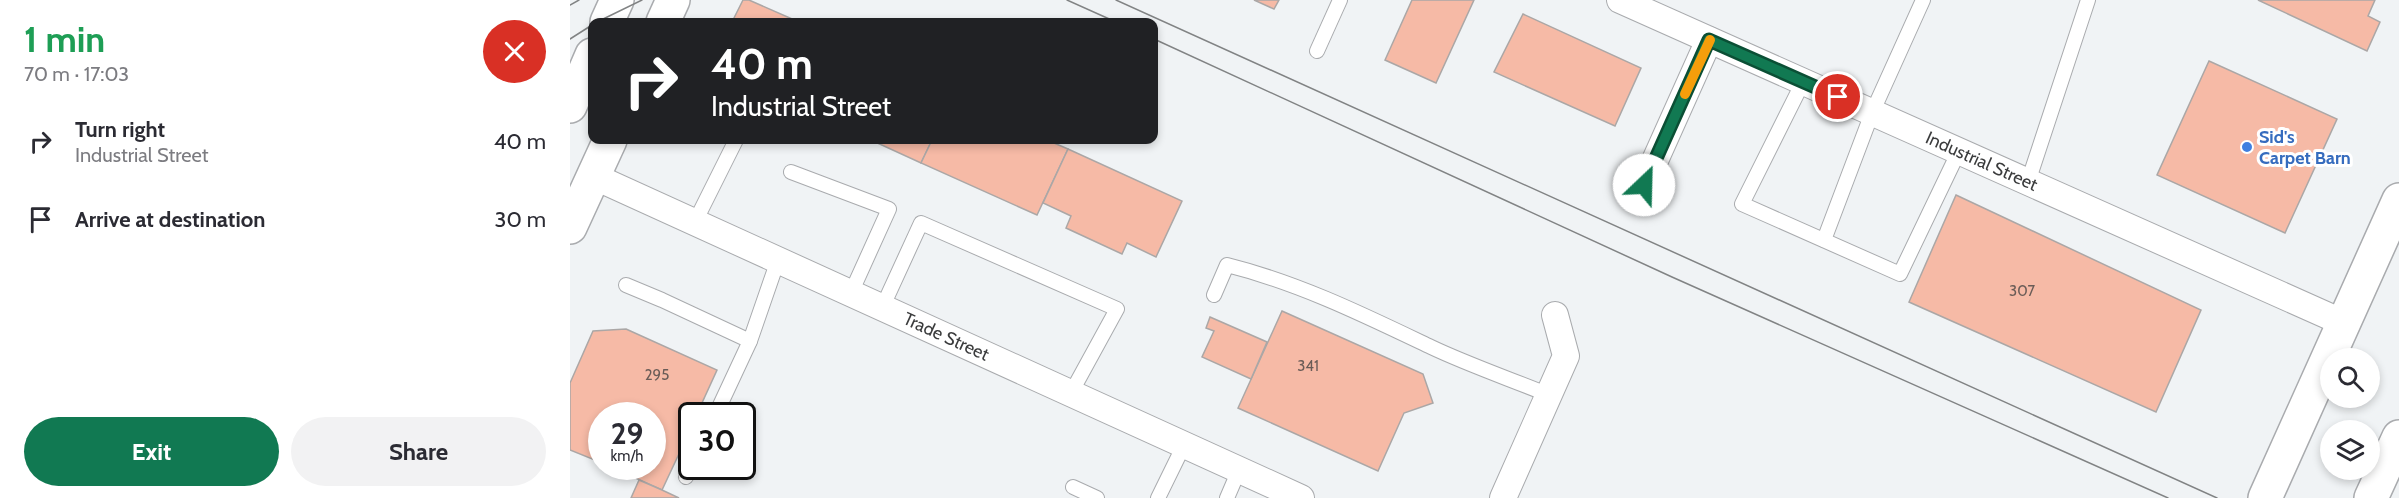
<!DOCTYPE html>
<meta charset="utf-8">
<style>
:root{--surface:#fff;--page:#f2f2f3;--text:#2b2b33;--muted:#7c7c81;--accent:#117952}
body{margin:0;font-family:Cabin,sans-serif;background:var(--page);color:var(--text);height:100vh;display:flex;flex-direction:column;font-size:22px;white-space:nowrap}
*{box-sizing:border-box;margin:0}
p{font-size:20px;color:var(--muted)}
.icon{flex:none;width:33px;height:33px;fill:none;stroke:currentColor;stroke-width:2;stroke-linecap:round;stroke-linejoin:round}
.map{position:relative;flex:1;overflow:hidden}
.panel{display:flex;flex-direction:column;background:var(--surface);width:570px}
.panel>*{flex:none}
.top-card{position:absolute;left:18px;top:18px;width:570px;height:126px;border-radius:12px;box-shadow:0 3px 9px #0003;background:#202124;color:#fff;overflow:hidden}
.tools{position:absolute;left:1750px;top:348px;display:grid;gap:12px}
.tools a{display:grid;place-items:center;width:60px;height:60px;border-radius:50%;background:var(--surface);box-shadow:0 3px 9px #0003;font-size:30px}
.speed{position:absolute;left:18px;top:402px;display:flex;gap:12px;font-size:30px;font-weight:700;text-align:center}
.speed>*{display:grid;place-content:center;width:78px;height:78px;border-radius:50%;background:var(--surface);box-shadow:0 3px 9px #0003;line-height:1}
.speed small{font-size:15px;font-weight:400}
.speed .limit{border:3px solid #111;border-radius:9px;background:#fff;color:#111}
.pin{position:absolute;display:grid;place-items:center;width:51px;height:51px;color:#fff;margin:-26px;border:3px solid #fff;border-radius:50%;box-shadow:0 2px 6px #0007}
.me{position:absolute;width:66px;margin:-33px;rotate:24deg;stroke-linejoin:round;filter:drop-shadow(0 0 4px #0008)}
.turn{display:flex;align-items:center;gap:21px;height:126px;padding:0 24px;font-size:27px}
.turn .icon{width:78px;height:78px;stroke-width:2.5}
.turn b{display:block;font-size:42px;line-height:51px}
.round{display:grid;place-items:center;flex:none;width:63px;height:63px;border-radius:32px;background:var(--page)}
.summary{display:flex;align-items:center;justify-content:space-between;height:102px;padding:0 24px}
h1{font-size:36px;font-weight:700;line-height:45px;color:#1e9e55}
.action{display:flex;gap:12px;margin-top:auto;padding:12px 24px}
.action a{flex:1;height:69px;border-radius:36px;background:var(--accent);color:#fff;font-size:24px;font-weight:700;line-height:69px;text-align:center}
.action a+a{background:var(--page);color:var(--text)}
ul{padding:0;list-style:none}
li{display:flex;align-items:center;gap:18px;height:78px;padding:0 24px}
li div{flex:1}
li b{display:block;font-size:22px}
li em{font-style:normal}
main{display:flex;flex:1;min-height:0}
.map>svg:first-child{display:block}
</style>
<main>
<section class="panel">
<div class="summary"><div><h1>1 min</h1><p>70 m · 17:03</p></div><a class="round" style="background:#d93025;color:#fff"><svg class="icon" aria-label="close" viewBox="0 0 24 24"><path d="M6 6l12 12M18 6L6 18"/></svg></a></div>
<ul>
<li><svg class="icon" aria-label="right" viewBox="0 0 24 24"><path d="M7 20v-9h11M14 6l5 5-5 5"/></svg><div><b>Turn right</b><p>Industrial Street</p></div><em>40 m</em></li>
<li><svg class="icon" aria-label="arrive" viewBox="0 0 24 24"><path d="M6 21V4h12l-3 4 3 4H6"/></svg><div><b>Arrive at destination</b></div><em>30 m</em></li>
</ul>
<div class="action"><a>Exit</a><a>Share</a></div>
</section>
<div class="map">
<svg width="1829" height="498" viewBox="0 0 1829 498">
<rect width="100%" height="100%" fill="#f0f3f5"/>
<!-- building -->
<g fill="#f6baa6" stroke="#aba7a6" stroke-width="1.5">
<polygon points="173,0 179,0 229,22 162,22"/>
<polygon points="684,0 709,0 704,9"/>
<polygon points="842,0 904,0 866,83 815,60"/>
<polygon points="1688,0 1805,0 1798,16 1810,22 1797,51"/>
<polygon points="953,14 1071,68 1045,126 924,72"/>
<polygon points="1639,61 1767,119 1715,233 1587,175"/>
<polygon points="304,140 362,140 351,163 303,141"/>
<polygon points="362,140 477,140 498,149 467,215 351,163"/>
<polygon points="498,149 612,201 586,257 557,243 552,254 496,228 501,216 473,203"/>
<polygon points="1386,195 1631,310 1586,412 1339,302"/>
<polygon points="712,311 853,374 863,403 834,413 808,471 668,408"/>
<polygon points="640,317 697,342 681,379 632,357 644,331 636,328"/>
<polygon points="56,329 147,370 126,416 122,416 122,426 92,490 39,466 82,466 82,416 32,416 32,463 0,450 0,383 23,331"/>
<polygon points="69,480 92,490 109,498 61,498"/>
</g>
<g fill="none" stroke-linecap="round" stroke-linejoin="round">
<!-- lane casing -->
<g stroke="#a9abae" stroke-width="16">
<g id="lane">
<polyline points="747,51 770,0"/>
<polyline points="1233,82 1172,204 1330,274 1389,151"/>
<polyline points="221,172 319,209 281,293"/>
<polyline points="1458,182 1518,0"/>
<polyline points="125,222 166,140"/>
<polyline points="1254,240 1302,113 1353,0"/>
<polyline points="56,285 92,300 180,341 145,416"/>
<path d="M 644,295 L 657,265 C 729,283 794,315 861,347 C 899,365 940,379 979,395"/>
<polyline points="312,308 351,223 547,309 501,393"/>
<polyline points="180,341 208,260"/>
<polyline points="116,477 122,465"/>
<polyline points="503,487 527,498"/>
<polyline points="588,498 614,445"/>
<polyline points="657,498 669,470"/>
</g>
</g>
<!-- street casing -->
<g stroke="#a9abae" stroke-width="28">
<g id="street">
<path id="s1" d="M 1050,0 L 1774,323"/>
<path id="s2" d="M 23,176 L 731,498"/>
<polyline points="1074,185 1139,40"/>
<polyline points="933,498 996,356 985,315"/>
</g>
</g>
<!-- secondary casing -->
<g stroke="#a9abae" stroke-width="36">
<g id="secondary">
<polyline points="37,22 47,0"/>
<polyline points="93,22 103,0"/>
<polyline points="0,106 22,55"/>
<polyline points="0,227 40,140"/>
<polyline points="1695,498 1829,200"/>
</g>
</g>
<!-- highway casing -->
<g stroke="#a9abae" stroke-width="36">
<polyline id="highway" points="1801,498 1829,437"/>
</g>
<!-- lane -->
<use href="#lane" stroke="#fff" stroke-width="14"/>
<!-- street -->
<use href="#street" stroke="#fff" stroke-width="26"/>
<!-- secondary -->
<use href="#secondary" stroke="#fff" stroke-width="33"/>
<!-- highway -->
<use href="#highway" stroke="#fff" stroke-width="33"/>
<!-- tram -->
<g stroke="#818384" stroke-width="1.5">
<polyline points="497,0 546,22"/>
<polyline points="546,0 1647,498"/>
<polyline points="0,5 9,0"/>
<polyline points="27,22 72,0"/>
<polyline points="0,39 22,25"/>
<polyline points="584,39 1102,277 1598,498"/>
</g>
</g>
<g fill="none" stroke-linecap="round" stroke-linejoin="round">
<!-- route casing -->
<g stroke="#0b4f35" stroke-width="15">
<polyline id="route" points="1074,185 1139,40 1268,97"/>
</g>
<!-- route -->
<use href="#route" stroke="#117952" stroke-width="10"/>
<!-- slow -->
<polyline stroke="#f59e0b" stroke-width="10" points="1115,94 1140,40"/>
</g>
<!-- markers -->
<circle fill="#3f7fe0" stroke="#fff" stroke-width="2" cx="1677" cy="147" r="6"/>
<g text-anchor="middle" stroke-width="6" stroke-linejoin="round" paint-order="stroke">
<!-- number labels -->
<g font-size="15" fill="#6a5c57">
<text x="1452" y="296">307</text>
<text x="738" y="371">341</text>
<text x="87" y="380">295</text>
</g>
<!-- shop labels -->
<g font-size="18" font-weight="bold" fill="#366cbe" stroke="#fff" text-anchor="start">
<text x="1689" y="143">Sid's<tspan x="1689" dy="21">Carpet Barn</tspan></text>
</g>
<!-- street labels -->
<g font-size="18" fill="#3b3c3d" stroke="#fff">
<text dy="6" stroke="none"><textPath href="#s1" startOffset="396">Industrial Street</textPath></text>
<text dy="6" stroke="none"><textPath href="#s2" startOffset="388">Trade Street</textPath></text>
</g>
</g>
</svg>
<div class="tools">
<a><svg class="icon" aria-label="search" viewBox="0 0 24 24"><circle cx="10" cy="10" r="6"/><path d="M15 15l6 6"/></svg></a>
<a><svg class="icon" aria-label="layers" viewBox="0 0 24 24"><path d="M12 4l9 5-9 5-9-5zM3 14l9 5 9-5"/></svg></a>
</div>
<div class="speed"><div>29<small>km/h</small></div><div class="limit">30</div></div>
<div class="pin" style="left:1268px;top:97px;background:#d93025"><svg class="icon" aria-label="arrive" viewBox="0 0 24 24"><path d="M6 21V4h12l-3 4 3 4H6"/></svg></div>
<svg class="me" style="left:1074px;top:185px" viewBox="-20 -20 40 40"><circle r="19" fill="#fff"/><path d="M0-13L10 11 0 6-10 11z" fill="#117952"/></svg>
<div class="top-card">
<div class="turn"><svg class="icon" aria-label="right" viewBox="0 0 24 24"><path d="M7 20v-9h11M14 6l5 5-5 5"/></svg><div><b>40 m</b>Industrial Street</div></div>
</div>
</div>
</main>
